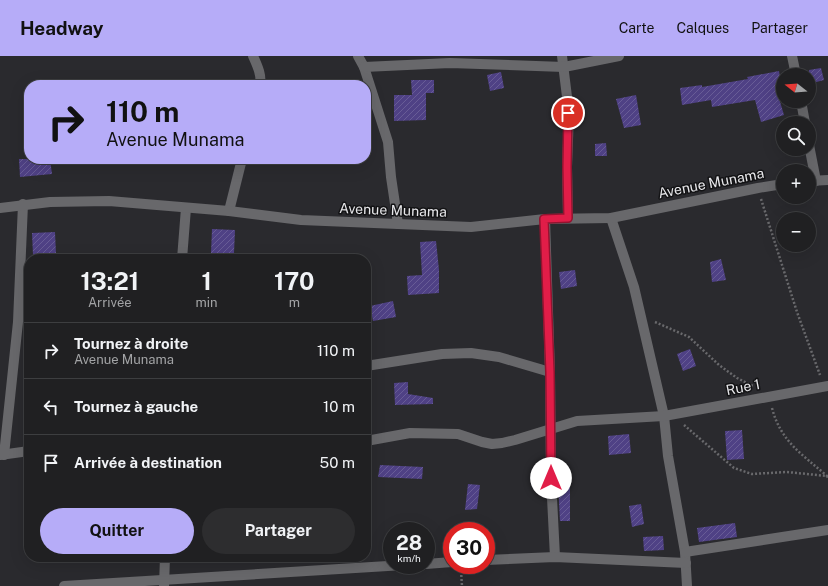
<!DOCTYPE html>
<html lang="fr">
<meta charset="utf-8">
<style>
:root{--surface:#202022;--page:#2d2d2f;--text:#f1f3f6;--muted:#a2a3a5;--line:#3d3e40;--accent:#b6acf8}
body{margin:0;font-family:"Public Sans",sans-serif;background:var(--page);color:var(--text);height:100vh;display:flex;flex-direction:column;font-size:15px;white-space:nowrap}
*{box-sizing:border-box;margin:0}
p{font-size:13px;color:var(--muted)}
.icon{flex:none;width:22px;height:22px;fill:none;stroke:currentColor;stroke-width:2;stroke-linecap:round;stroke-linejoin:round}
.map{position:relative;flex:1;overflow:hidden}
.drawer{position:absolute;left:24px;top:198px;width:347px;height:308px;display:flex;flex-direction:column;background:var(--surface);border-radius:16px;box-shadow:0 4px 16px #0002,0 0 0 1px var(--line)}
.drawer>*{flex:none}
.hud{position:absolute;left:24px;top:24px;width:347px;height:84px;border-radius:16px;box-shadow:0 4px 16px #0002,0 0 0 1px var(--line);background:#b6acf8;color:#111;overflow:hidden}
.needle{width:26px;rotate:287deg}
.tools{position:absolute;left:776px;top:12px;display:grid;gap:8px}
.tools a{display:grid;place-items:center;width:40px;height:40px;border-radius:50%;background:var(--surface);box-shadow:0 4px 16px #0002,0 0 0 1px var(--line);font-size:20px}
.speed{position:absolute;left:383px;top:466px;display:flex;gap:8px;font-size:20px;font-weight:700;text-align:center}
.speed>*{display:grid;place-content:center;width:52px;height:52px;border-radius:50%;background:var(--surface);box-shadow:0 4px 16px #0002,0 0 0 1px var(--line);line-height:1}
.speed small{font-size:10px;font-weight:400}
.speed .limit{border:6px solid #d22;background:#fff;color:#111}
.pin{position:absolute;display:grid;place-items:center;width:34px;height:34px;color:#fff;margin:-17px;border:2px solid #fff;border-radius:50%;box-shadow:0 1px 4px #0007}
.me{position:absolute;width:44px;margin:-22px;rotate:0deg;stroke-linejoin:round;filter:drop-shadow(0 0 3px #0008)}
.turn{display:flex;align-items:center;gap:14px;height:84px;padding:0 16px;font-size:18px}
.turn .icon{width:52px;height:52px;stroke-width:2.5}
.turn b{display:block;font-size:28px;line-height:34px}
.eta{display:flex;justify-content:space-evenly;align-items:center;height:68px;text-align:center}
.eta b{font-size:24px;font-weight:700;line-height:28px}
.button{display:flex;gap:8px;margin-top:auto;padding:8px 16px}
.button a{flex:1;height:46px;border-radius:24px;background:var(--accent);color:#111;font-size:16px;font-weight:700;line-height:46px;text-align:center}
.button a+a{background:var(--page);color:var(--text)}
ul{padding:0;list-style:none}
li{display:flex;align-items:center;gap:12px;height:56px;padding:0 16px;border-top:1px solid var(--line)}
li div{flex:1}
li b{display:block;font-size:15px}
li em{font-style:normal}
header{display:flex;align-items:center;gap:24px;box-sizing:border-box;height:56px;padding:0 20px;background:var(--accent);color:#111}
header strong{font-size:19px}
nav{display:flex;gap:22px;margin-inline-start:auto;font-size:14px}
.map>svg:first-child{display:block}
</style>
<header>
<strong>Headway</strong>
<nav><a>Carte</a><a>Calques</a><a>Partager</a></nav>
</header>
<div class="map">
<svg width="828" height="530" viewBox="0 0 828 530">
<defs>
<pattern id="building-hatch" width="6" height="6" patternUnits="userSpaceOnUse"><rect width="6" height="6" fill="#4f4185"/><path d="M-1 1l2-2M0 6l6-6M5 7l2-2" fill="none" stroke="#685c96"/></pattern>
</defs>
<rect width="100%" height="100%" fill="#2a2a2e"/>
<!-- building -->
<g fill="url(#building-hatch)">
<polygon points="821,12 824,24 809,28 809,14"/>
<polygon points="779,15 781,28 775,29 784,59 761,66 755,44 712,51 711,44 682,49 680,32 702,29 702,31 748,23 747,21"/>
<polygon points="501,16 504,32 490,35 487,19"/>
<polygon points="411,24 434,24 434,37 426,37 426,64 394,65 394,39 412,39"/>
<polygon points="636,39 641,69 624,72 616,43"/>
<polygon points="606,87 607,100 595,100 595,88"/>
<polygon points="19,103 50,103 52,118 20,121"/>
<polygon points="212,173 235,174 234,197 211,197"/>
<polygon points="55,176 56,198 33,199 32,177"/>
<polygon points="436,185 439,214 439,237 408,239 407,220 422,219 420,186"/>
<polygon points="721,203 726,224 712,226 710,206"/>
<polygon points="575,214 577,230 561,233 559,216"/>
<polygon points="393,245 396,261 373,265 370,250"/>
<polygon points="690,293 696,310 683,315 677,298"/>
<polygon points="408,326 408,338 433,342 433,348 395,349 394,327"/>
<polygon points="742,374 744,403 727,404 725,375"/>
<polygon points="629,378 631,397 609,399 608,380"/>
<polygon points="380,409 423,411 422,423 378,421"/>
<polygon points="558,426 570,426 570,465 560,465"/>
<polygon points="468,428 480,429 477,453 465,454"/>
<polygon points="641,448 644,468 632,471 629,450"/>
<polygon points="735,467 737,481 699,486 697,472"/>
<polygon points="663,480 664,494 644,495 643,481"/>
</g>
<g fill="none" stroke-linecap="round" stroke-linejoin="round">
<!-- path -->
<g stroke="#69696c" stroke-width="2.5" stroke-dasharray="2 2" stroke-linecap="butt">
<polyline points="761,143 797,256 820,319"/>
<polyline points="655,266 689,281 719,309 737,322 753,330"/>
<path d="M 772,352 C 781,386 802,398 827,420"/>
<polyline points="684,369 734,412 752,418 787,416 827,420 828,422"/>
<polyline points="461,515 462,530"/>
</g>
<!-- minor -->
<g stroke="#68686b" stroke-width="10">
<path d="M 253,0 C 257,9 262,19 260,29"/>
<polyline points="358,0 364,11 388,86 391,121 398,168"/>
<polyline points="562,0 569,57 567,111 568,162"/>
<polyline points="792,0 796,19"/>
<polyline points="364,11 450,7 564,11 619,0"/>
<polyline points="801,45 805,67"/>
<polyline points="809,89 816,125"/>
<polyline points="229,155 242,103"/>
<polyline points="611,162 634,231 664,360 668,400 685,496 687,530"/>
<polyline points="545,163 550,316 551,422 555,501"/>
<polyline points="182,203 186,152"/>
<polyline points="366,310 442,298 471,297 499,301 550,316"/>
<polyline points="366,385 410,377 458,378 482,386 492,388 502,387 515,384 577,365 664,360 828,330"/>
<polyline points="0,399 29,395"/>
<polyline points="4,399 18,266 23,148"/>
<polyline points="685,496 828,474"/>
<polyline points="486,504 555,501 686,507"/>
<polyline points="426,508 452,506"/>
<polyline points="64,530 404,509"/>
<polyline points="164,530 165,501"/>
</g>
<!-- tertiary -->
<g stroke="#68686b" stroke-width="10">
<polyline points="809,125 828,124"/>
<polyline points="0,152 50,146 109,145 229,155 301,164 471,171 545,163 611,162 758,132 783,128"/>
</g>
</g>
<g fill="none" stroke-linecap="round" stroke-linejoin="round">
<!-- route casing -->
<g stroke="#92132f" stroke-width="10">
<polyline id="route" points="551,422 550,316 544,163 568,162 567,111 568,57"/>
</g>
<!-- route -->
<use href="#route" stroke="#e11d48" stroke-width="7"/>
</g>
<g text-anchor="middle" stroke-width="3" stroke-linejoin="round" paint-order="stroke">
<!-- street labels -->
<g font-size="14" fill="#e7e7ea" stroke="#131315">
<text transform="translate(711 127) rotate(-11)" y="5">Avenue Munama</text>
<text transform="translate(393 154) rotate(2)" y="5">Avenue Munama</text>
<text transform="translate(743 331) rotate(-11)" y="5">Rue 1</text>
</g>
</g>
</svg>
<div class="tools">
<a><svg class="needle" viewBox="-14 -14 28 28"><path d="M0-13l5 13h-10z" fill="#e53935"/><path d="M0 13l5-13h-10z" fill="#a2a3a5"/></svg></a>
<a><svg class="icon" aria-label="search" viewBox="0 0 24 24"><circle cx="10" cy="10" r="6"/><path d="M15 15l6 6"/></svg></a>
<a>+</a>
<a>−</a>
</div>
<div class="speed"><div>28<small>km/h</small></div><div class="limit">30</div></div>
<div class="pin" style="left:568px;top:57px;background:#d93025"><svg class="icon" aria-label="arrive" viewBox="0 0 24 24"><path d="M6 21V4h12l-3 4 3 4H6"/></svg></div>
<svg class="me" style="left:551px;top:422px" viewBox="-20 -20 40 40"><circle r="19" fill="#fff"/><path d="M0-13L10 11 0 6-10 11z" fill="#e11d48"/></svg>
<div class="hud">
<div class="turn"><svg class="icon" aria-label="right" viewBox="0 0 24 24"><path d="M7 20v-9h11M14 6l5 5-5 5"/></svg><div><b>110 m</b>Avenue Munama</div></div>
</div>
<section class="drawer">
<div class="eta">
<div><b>13:21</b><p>Arrivée</p></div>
<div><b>1</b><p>min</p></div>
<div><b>170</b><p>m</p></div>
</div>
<ul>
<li><svg class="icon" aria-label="right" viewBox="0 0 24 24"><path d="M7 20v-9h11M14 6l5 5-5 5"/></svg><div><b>Tournez à droite</b><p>Avenue Munama</p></div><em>110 m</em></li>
<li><svg class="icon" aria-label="left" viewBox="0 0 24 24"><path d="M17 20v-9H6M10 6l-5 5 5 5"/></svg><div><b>Tournez à gauche</b></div><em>10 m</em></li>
<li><svg class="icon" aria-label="arrive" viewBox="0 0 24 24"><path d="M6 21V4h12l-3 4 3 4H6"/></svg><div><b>Arrivée à destination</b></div><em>50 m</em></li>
</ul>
<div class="button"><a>Quitter</a><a>Partager</a></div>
</section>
</div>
